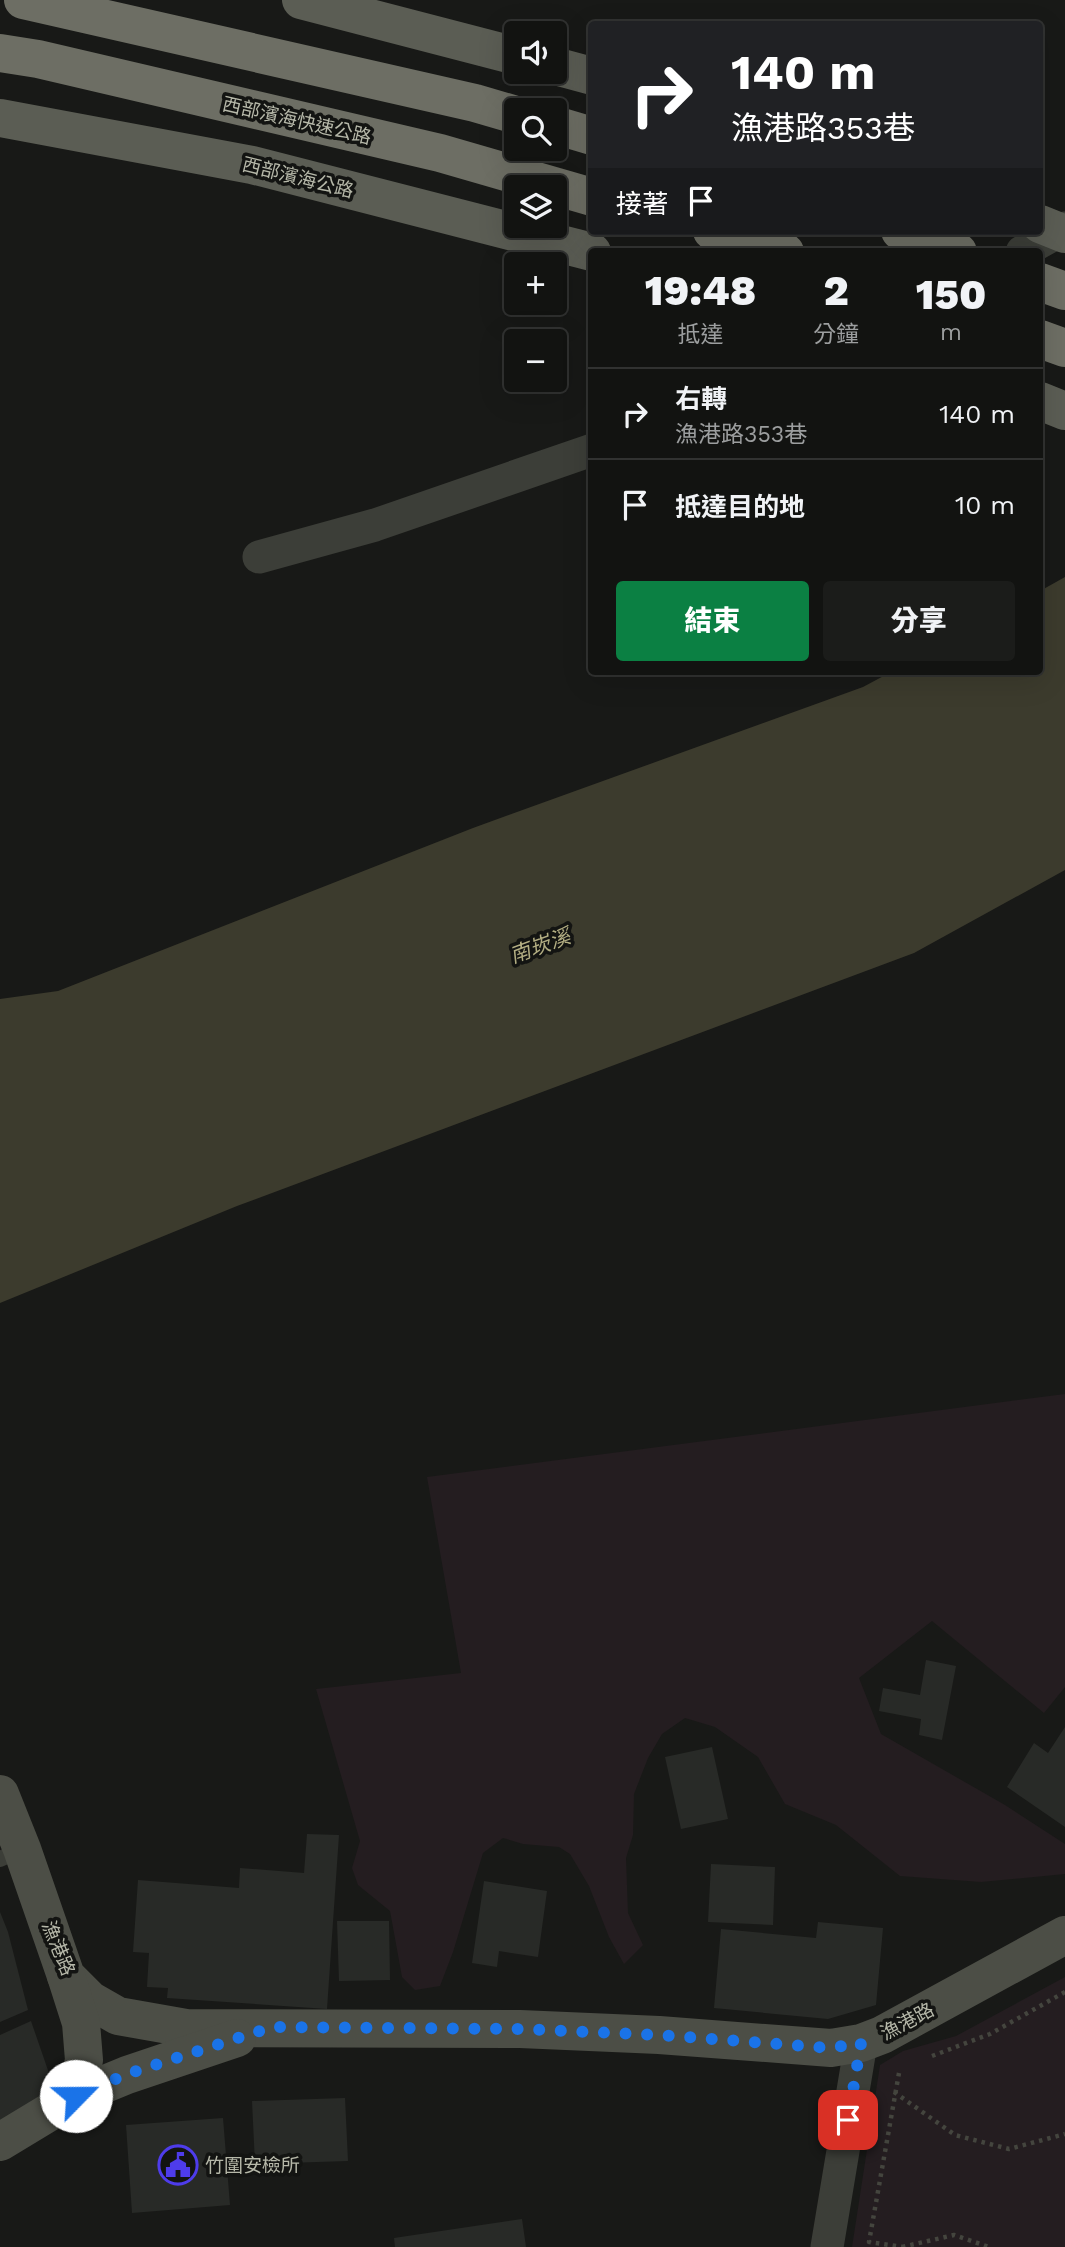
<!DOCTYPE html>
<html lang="zh-TW">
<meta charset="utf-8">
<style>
:root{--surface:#121311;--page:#1b1c1a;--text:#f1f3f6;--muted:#9c9e9f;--line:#313231;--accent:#0b8043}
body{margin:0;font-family:"Work Sans","Noto Sans TC",sans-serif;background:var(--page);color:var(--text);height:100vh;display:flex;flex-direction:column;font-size:26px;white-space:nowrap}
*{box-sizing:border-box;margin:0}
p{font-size:23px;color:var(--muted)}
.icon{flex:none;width:38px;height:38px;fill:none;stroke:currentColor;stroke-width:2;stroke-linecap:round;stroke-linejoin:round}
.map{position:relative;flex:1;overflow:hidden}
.panel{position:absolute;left:588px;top:248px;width:455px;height:427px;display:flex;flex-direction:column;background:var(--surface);border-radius:7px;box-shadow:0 7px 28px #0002,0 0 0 2px var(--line)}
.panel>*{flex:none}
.banner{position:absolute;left:588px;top:21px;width:455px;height:214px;border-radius:7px;box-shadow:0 7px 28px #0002,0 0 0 2px var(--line);background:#202124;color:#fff;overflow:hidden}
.tools{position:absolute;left:504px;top:21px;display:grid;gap:14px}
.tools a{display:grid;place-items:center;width:63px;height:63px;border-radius:7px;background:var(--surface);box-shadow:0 7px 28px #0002,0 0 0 2px var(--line);font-size:35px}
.pin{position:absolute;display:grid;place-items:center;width:60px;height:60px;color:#fff;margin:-30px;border-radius:14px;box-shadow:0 4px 10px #0006}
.me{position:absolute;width:77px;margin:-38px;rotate:67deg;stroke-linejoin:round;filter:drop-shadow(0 0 5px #0008)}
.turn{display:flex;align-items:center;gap:24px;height:147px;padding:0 28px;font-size:32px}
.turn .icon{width:91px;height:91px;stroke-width:2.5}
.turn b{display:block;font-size:49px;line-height:60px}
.then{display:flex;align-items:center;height:66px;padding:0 28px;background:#0003;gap:14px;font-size:26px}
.eta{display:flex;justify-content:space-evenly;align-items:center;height:119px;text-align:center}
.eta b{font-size:42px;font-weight:800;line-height:49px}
.cta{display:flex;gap:14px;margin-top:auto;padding:14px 28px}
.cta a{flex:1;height:80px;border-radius:7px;background:var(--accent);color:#fff;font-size:28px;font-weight:800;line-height:80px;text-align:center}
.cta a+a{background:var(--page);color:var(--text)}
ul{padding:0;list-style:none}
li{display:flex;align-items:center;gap:21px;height:91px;padding:0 28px;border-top:2px solid var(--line)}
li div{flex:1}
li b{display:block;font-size:26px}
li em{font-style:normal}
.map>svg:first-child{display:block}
</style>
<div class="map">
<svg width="1065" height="2247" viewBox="0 0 1065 2247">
<rect width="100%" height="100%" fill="#181917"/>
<!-- green -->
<g fill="#241d20">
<polygon points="1065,1394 1065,1687 1044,1713 932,1621 859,1678 881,1734 1005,1805 1065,1844 1065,1874 981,1882 900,1876 836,1825 785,1804 758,1757 715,1727 685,1718 662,1734 648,1758 634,1794 633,1835 626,1858 628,1913 643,1945 624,1964 609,1937 589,1886 570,1854 559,1847 523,1844 503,1838 483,1853 453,1952 440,1986 415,1990 402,1977 390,1911 358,1885 352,1868 360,1841 316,1689 461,1673 427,1477"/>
<polygon points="1065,1977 1065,2247 852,2247 880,2065 903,2051 956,2036"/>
</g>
<!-- water -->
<polygon fill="#3c3b2d" points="1065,577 1065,870 914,953 237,1206 0,1303 0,999 58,991 473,828 863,687 891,672 1040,672 1040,591"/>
<!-- building -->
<g fill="#282a27">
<polygon points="926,1660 956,1666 942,1740 919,1735 921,1719 879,1711 883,1688 920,1695"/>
<polygon points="1065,1727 1065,1827 1007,1787 1034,1743 1048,1753"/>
<polygon points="712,1747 728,1819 681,1829 665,1757"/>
<polygon points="307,1834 339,1835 327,2009 167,1998 168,1988 147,1987 149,1953 133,1952 138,1880 239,1888 240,1868 304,1873"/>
<polygon points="711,1864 775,1867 773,1925 708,1922"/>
<polygon points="484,1881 547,1891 538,1957 499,1951 497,1967 472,1963"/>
<polygon points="0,1912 8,1932 28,2010 0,2022"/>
<polygon points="337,1921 389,1921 390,1980 339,1981"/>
<polygon points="818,1922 883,1928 876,2005 828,2019 714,2008 721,1929 816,1938"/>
<polygon points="31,2021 51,2079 38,2099 0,2122 0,2035"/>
<polygon points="345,2098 348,2161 255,2164 252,2101"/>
<polygon points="223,2118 230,2205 132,2213 126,2125"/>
<polygon points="522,2219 526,2247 395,2247 394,2238"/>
</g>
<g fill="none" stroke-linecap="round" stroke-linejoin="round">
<!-- path -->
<g stroke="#44453e" stroke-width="4.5" stroke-dasharray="3.5 5" stroke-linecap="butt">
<polyline points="932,2056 990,2034 1065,1992"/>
<polyline points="899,2073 869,2242 902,2247"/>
<polyline points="894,2092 955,2135 1009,2149 1065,2134"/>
<polyline points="902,2247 954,2235 989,2247"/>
</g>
<!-- lane -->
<polyline stroke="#3c3e38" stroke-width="16" points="0,1859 22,1849"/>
<!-- street -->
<g stroke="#3c3e38" stroke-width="33">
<polyline points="1022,252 1065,228"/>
<polyline points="259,557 375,525 592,450"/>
<polyline points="827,2247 861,2043"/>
</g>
<!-- secondary -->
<g stroke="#4c4e46" stroke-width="38">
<polyline points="0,1794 22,1849 66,1976 90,2000 118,2016 186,2028 520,2029 659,2035 831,2048 861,2043 882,2035 1065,1935"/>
<polyline points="66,1976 81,2023 84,2060 76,2096"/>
<polyline points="0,2142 76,2096 127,2075 237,2038"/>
</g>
<!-- primary -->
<g stroke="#5b5d54" stroke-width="38">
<polyline points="301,0 516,56"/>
<polyline points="555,66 592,76"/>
<polyline points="0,118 252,165 592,252"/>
<polyline points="1040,224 1065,234"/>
<polyline points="1040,401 1065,411"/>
</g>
<!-- highway -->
<g stroke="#6d6e64" stroke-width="38">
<polyline points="23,0 475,103 516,115"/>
<polyline points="0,53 38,59 440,153 592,197"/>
<polyline points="555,125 592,136"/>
<polyline points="712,231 785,252"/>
<polyline points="900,231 958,252"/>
<polyline points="1040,282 1065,291"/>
<polyline points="1040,339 1065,348"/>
</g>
</g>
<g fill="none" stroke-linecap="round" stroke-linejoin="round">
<!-- route -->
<polyline stroke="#1a73e8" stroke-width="12" stroke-dasharray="0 21.6" points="76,2096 127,2074 272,2027 520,2029 659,2035 831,2048 861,2043 848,2120"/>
</g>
<!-- icons -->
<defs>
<g id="civic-ring" transform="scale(2.0125)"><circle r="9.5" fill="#131412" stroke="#4e3ceb" stroke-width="1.5"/><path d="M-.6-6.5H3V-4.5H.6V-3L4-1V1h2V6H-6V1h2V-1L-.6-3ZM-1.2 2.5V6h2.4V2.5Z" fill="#4e3ceb"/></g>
</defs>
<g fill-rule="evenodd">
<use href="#civic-ring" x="178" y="2165"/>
</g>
<g text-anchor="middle" stroke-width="7" stroke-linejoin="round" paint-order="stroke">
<!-- street labels -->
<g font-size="19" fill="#b6b8a9" stroke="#131412">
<text transform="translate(297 120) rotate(13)" y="7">西部濱海快速公路</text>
<text transform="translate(298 177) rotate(14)" y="7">西部濱海公路</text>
<text transform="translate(59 1948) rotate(68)" y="7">漁港路</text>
<text transform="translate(907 2021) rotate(-28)" y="7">漁港路</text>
</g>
<!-- poi labels -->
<g font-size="19" fill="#b6b8a9" stroke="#131412" text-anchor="start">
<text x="205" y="2172">竹圍安檢所</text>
</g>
<!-- water labels -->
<g font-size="21" font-style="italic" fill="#b2ad82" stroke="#131412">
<text transform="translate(540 946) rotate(-20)" y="7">南崁溪</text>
</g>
</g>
</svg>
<div class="tools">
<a><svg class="icon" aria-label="sound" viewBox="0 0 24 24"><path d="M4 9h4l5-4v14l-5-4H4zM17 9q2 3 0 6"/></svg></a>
<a><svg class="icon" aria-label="search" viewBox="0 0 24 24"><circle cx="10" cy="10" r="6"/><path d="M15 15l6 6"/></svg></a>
<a><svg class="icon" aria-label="layers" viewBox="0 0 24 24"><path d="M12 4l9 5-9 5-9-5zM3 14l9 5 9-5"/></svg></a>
<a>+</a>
<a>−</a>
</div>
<div class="pin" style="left:848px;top:2120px;background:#d93025"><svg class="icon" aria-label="arrive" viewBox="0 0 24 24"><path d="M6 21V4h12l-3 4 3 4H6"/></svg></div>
<svg class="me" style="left:76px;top:2096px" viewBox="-20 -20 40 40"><circle r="19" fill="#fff"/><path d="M0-13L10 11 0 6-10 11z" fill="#1a73e8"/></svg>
<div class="banner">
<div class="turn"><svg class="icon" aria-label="right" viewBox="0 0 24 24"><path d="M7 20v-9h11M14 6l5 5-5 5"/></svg><div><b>140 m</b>漁港路353巷</div></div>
<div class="then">接著<svg class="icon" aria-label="arrive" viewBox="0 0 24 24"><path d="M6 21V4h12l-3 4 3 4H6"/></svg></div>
</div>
<section class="panel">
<div class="eta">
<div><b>19:48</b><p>抵達</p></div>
<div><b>2</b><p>分鐘</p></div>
<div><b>150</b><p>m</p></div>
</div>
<ul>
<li><svg class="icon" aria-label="right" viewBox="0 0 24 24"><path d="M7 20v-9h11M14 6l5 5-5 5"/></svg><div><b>右轉</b><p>漁港路353巷</p></div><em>140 m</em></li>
<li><svg class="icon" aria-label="arrive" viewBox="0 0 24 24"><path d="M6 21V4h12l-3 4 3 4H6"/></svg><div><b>抵達目的地</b></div><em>10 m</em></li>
</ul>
<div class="cta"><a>結束</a><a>分享</a></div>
</section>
</div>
